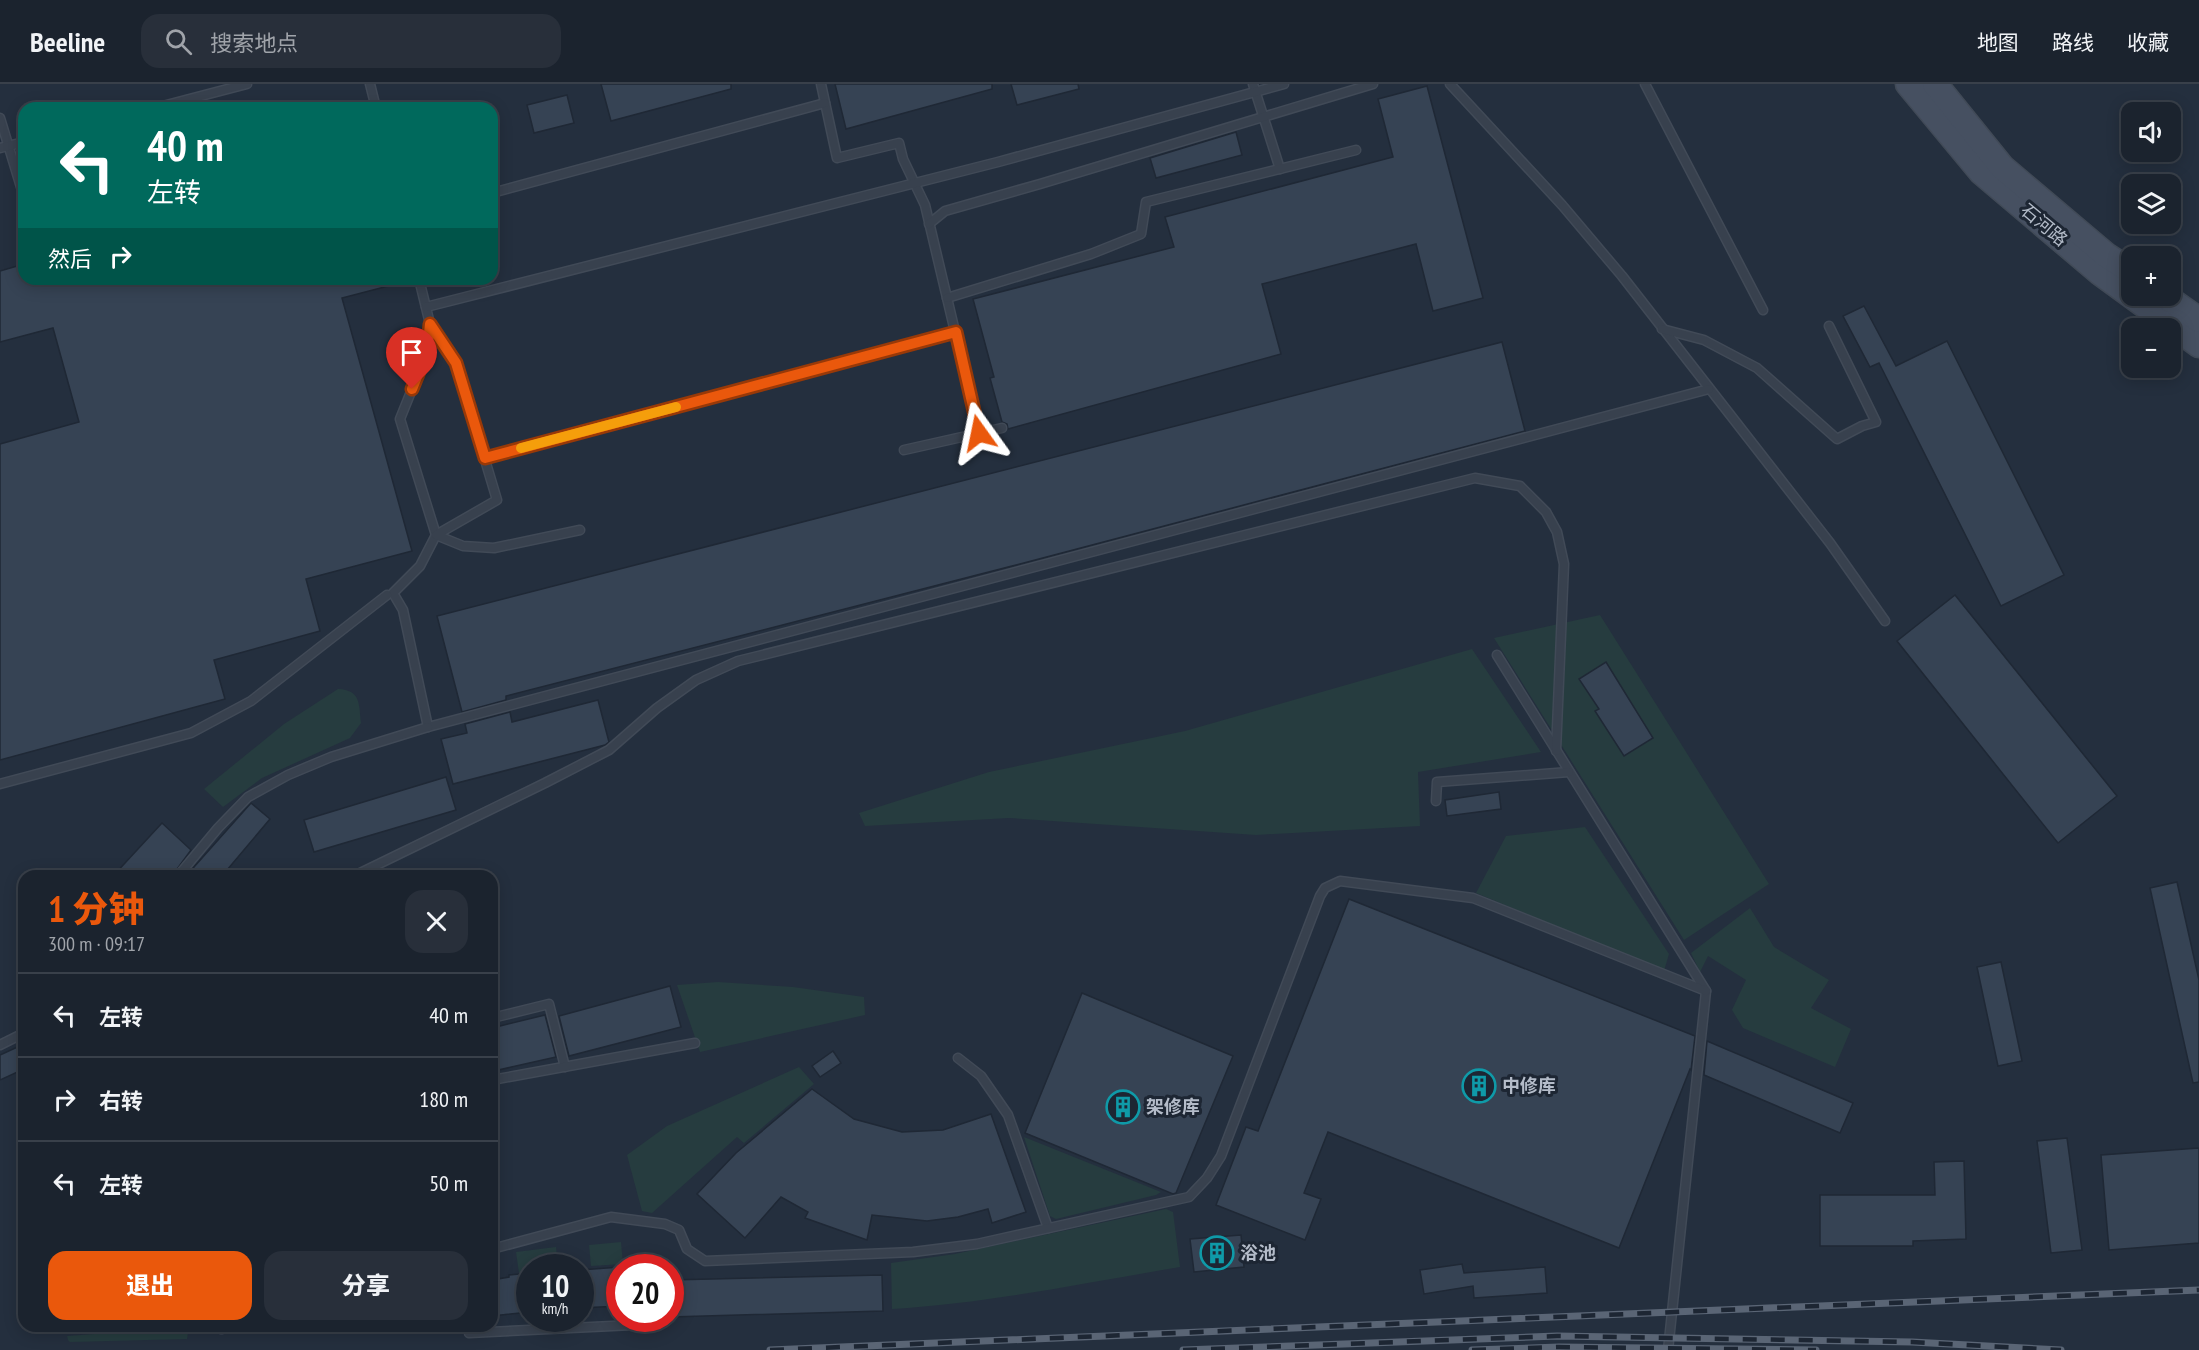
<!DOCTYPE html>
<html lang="zh">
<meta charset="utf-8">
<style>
:root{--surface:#1b232e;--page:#282f3a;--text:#f1f3f6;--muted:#a0a4aa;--line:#39404a;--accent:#ea580c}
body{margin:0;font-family:"PT Sans Narrow","Noto Sans SC",sans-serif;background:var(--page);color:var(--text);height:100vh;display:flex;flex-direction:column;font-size:22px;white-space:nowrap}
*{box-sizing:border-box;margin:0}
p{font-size:20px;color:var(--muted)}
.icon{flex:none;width:33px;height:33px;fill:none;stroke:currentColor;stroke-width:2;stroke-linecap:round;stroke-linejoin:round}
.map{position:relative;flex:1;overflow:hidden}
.side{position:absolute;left:18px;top:786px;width:480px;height:462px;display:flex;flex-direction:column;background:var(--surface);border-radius:18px;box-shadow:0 3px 15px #0003,0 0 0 2px var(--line)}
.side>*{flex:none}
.hud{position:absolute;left:18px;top:18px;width:480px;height:183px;border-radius:18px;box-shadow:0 3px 15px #0003,0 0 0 2px var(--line);background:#00695c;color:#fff;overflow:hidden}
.buttons{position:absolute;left:2121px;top:18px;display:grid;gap:12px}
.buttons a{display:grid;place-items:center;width:60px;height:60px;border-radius:12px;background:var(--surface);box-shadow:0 3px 15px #0003,0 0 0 2px var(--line);font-size:30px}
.speed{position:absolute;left:516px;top:1170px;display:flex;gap:12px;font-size:30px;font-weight:700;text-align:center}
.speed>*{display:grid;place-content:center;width:78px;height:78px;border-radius:50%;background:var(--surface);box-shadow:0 3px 15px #0003,0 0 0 2px var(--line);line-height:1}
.speed small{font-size:15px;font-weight:400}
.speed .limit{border:9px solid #d22;background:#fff;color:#111}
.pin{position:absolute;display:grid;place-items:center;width:51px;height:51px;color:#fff;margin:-62px -26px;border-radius:50% 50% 50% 0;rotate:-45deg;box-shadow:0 0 6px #0007}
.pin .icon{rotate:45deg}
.me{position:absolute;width:66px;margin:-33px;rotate:348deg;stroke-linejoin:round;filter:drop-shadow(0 0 4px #0008)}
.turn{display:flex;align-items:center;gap:21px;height:126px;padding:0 30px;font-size:27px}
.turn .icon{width:78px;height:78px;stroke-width:2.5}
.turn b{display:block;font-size:42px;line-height:51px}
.then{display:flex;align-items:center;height:57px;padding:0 30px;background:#0003;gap:12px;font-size:22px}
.round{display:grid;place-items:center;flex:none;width:63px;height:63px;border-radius:18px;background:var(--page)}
.head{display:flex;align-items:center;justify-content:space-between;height:102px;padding:0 30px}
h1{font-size:36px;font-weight:800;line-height:45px;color:var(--accent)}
.action{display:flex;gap:12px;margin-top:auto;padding:12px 30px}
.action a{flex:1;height:69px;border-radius:18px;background:var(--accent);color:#fff;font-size:24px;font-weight:800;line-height:69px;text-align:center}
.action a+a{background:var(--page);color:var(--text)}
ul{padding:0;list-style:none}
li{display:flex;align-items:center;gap:18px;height:84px;padding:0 30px;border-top:2px solid var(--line)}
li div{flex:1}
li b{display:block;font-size:22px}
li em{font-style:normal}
header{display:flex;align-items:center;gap:36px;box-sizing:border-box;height:84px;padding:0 30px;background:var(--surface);border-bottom:2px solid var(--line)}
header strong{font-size:28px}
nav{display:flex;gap:33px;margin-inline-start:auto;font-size:21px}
.search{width:420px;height:54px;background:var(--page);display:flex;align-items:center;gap:15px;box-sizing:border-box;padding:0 21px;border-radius:18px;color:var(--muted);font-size:22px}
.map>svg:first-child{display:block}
</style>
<header>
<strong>Beeline</strong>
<div class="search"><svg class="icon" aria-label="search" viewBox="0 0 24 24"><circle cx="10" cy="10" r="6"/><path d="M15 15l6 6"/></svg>搜索地点</div>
<nav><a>地图</a><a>路线</a><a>收藏</a></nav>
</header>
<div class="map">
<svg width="2199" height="1266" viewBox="0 0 2199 1266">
<rect width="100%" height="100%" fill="#242f3e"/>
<!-- green -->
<g fill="#263c3f">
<polygon points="1600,531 1769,800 1684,856 1494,554"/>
<polygon points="1472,565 1541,668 1418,688 1420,742 1256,751 1009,734 865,742 859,729 989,688 1185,647"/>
<path d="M 338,605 C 361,606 359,620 361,639 L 350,654 L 262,694 L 223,723 L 204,705 L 284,640 Z"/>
<polygon points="1585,743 1669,870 1664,887 1476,809 1506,752"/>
<polygon points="1750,824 1774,863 1829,896 1811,924 1851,945 1835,983 1743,944 1732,926 1746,896 1708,872 1700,888 1691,869"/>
<polygon points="718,898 793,903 864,913 865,931 700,968 677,901"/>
<polygon points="799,983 814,1000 744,1059 737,1053 652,1129 642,1127 627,1071 667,1042"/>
<polygon points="1024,1053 1161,1108 1156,1111 1056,1135 1050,1132"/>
<path d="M 1166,1125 L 1173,1128 L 1180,1183 C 1084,1199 990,1219 892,1225 L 891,1179 L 955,1170 Z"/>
<polygon points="621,1158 623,1180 591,1182 589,1161"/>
<polygon points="556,1163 558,1183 530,1184 529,1187 519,1189 516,1168"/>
<polygon points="127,1242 189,1242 187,1255 70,1258 68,1256 67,1252 94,1250"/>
</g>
<!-- building -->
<g fill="#364354" stroke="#1f2835" stroke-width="1.5">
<polygon points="601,0 731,0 731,5 611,37"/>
<polygon points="835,0 992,0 992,5 846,45"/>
<polygon points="1011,0 1078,0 1079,5 1017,21"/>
<polygon points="1427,2 1483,214 1433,227 1416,160 1262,200 1281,270 1008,345 1007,340 1002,338 990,294 994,293 973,215 1174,163 1165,133 1393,73 1378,15"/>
<polygon points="567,11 574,39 534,49 527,21"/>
<polygon points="1236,48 1242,71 1156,94 1150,74"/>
<polygon points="24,180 24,195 395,195 396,200 342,214 412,467 306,495 320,547 214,576 225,615 0,676 0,360 79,338 53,244 0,258 0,187"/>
<polygon points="1864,222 1896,282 1947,257 2064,491 2001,522 1879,279 1870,283 1843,232"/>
<polygon points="1502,258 1525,347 1012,482 506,612 506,616 462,628 437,532"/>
<polygon points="1955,511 2117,712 2058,759 1897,557"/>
<polygon points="1606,578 1653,654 1624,672 1595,627 1599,625 1579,595"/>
<polygon points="598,616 609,658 605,661 453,700 441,655 467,649 465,640 510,628 512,638"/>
<polygon points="446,693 456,726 314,768 304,736"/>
<polygon points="1499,708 1501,725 1447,732 1445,716"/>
<polygon points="251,719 270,735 222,792 186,792"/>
<polygon points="162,739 191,766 172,792 113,792"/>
<polygon points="2177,798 2199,896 2199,998 2193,999 2150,804"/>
<polygon points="1349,815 1695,952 1691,986 1690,985 1619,1164 1328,1048 1304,1109 1321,1115 1305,1156 1216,1121 1246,1043 1258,1047"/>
<polygon points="2001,878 2022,977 1998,982 1977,883"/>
<polygon points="670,902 681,943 569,972 559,932"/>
<polygon points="1082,909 1233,972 1176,1109 1173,1110 1025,1049"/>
<polygon points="545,931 556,973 494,987 492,976 492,944"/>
<polygon points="1707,957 1853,1019 1840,1049 1704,991"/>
<polygon points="24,960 24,985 0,996 0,971"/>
<polygon points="833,967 841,979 820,993 812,982"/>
<polygon points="812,1005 854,1035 902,1048 943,1046 991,1030 1026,1128 992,1139 988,1125 958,1133 927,1137 872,1131 867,1156 805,1134 808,1128 781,1113 745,1154 697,1110 736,1069"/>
<polygon points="2067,1054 2082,1166 2051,1169 2037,1057"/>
<polygon points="2199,1064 2199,1159 2109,1166 2101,1071"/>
<polygon points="1964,1077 1966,1155 1913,1157 1913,1162 1820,1162 1820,1111 1935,1111 1934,1078"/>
<polygon points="1241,1151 1244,1183 1194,1188 1190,1155"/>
<polygon points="1462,1180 1464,1189 1545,1183 1547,1209 1474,1214 1473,1202 1424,1210 1420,1186"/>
<polygon points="620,1183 620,1222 580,1224 580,1186"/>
<polygon points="530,1189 530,1228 492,1232 492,1196 509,1193 509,1191"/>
<polygon points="882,1191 883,1227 670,1233 670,1196"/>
</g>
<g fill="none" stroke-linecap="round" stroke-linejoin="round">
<!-- service casing -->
<g stroke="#414a57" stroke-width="11">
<g id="service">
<polyline points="370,0 376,24"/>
<polyline points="821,0 837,74 899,59 903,75 925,121 979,349"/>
<polyline points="1253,0 1280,85"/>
<polyline points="1450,0 1562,121 1622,192 1830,459 1885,537"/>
<polyline points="1645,0 1763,226"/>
<polyline points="155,24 247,0"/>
<polyline points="0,34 24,113"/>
<polyline points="0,64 24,58"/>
<polyline points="492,109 825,19"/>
<polyline points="929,140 945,127 1040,100 1373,0"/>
<polyline points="419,195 430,240 427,268 400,335 436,451 420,482 393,509 403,526 428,643 1709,305"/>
<polyline points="947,214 1091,170 1141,150 1146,118 1356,66"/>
<polyline points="426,223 998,78 1284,0"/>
<polyline points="430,240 456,279 497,416 436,451 463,462 494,464 580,446"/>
<polyline points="1662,245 1704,256 1757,284 1837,355 1862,342 1876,338 1829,242"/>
<polyline points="904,366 1002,344"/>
<polyline points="485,373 956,248"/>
<polyline points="1497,571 1706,907 1668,1266"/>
<polyline points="0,700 191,649 251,617 387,511"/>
<polyline points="1436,717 1437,698 1569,688"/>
<polyline points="178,792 218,744 248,713 288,691 331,673 428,643"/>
<polyline points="354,792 545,699 609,666 657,624 696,596 738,577 1475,394 1520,402 1546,428 1557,448 1564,480 1556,667"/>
<polyline points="492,934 549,920 565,983"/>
<polyline points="0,961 24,949"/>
<polyline points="958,974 981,992 1008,1031 1048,1144"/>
<polyline points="492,996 695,959"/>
<polyline points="492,1165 611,1133 665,1140 679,1146 687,1165 705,1177 913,1168 977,1160 1189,1113 1207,1094 1221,1072 1320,812 1325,804 1340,797 1473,814 1706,907"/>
<polyline points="217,1242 221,1245 235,1242"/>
<polyline points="468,1242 469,1249 654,1240"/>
</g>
</g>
<!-- secondary casing -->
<g stroke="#414a57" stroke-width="27">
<g id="secondary">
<polyline points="1908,0 1981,88 2099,188 2199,261"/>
<polyline points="1935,0 2002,83 2106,171 2132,188"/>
<polyline points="2165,212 2199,236"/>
</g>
</g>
<!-- service -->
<use href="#service" stroke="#38414e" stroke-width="8"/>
<!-- secondary -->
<use href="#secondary" stroke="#465061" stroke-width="24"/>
<!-- rail casing -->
<g stroke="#5a6575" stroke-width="7">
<g id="rail">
<polyline points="770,1266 2199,1206"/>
<polyline points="1183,1266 1557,1252 1912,1258 2061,1266"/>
<polyline points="1472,1266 1559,1263 1816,1266"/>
</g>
</g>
<!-- rail -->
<use href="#rail" stroke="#1d2633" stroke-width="4.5" stroke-dasharray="14" stroke-linecap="butt"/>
</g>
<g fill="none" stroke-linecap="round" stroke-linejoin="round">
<!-- route casing -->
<g stroke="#983908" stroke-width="15">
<polyline id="route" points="412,305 427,268 430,240 456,279 485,374 956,248 979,349"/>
</g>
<!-- route -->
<use href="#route" stroke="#ea580c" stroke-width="10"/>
<!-- slow -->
<polyline stroke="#f59e0b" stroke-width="10" points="521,364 676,323"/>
</g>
<!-- icons -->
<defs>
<g id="building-ring" transform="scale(1.725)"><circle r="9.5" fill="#1d2633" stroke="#0f9aa8" stroke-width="1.5"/><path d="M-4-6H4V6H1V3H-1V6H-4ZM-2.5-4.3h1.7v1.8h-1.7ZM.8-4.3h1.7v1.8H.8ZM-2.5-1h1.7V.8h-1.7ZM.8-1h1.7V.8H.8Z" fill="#0f9aa8"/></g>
</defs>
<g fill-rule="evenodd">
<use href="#building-ring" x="1479" y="1002"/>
<use href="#building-ring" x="1123" y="1023"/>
<use href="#building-ring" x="1217" y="1169"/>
</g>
<g text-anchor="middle" stroke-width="6" stroke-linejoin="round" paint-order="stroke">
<!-- street labels -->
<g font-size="18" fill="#b4bcc9" stroke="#1d2633">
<text transform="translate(2044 141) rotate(40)" y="6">石河路</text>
</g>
<!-- poi labels -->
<g font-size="18" font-weight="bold" fill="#b4bcc9" stroke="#1d2633" text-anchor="start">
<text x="1502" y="1008">中修库</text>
<text x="1146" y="1029">架修库</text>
<text x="1240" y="1175">浴池</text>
</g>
</g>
</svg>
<div class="buttons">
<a><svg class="icon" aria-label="sound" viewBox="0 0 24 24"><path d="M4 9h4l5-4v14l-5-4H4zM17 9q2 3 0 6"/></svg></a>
<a><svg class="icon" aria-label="layers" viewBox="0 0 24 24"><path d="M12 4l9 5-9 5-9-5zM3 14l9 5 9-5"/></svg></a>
<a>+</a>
<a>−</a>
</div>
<div class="speed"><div>10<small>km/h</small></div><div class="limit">20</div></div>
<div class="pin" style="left:412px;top:305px;background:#d93025"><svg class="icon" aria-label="arrive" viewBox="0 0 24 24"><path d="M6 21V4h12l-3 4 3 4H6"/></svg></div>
<svg class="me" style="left:979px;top:349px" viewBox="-20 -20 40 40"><path d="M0-17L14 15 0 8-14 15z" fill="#ea580c" stroke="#fff" stroke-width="4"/></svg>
<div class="hud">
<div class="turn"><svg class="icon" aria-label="left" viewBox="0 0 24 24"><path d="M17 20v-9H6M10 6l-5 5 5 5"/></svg><div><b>40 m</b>左转</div></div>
<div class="then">然后<svg class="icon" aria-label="right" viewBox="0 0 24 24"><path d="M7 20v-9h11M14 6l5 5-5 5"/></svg></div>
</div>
<section class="side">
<div class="head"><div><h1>1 分钟</h1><p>300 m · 09:17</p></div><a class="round"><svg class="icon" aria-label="close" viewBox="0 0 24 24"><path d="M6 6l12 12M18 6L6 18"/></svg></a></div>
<ul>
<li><svg class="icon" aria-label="left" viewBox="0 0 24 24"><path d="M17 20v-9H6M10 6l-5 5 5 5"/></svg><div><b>左转</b></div><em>40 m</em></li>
<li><svg class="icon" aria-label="right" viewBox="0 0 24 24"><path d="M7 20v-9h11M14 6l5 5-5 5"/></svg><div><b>右转</b></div><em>180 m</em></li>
<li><svg class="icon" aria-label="left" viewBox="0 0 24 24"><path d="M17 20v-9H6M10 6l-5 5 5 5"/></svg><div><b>左转</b></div><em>50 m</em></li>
</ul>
<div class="action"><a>退出</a><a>分享</a></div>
</section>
</div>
